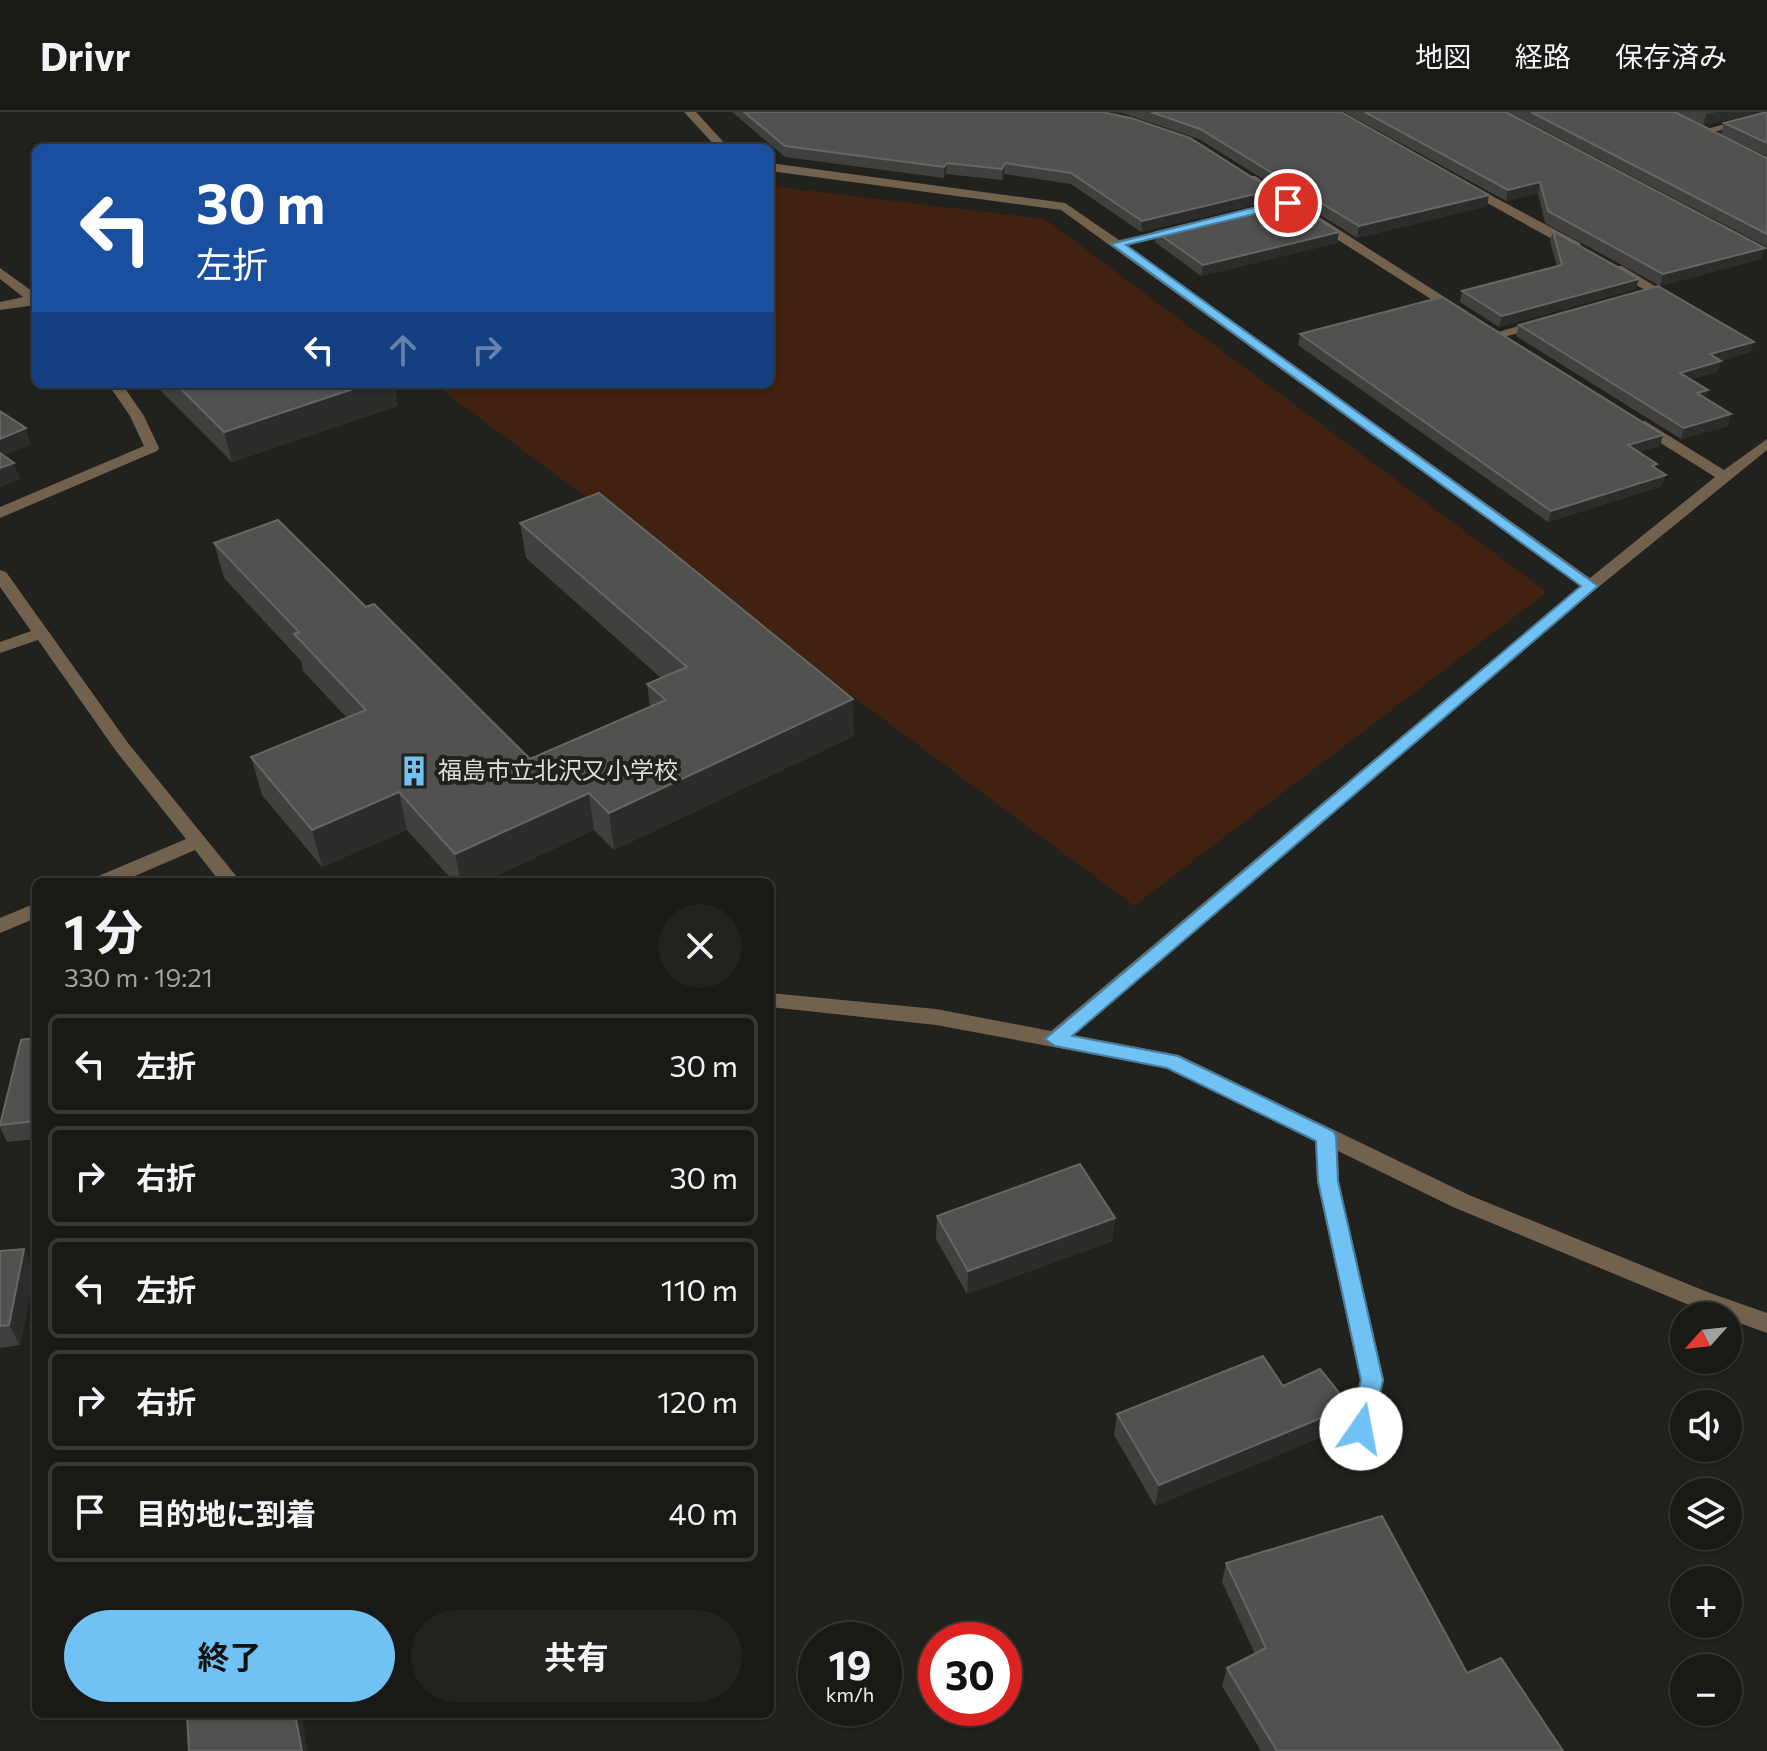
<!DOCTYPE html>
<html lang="ja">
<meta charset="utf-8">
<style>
:root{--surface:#191916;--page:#22221f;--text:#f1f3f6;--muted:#9fa0a1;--line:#373835;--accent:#70c2f4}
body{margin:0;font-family:Commissioner,"Noto Sans JP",sans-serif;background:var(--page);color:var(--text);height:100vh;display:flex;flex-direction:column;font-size:30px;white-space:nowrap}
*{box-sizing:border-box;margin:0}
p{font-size:26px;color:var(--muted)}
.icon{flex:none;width:44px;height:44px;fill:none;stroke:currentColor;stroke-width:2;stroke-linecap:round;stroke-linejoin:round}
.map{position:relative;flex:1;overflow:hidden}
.side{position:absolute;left:32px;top:766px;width:742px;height:840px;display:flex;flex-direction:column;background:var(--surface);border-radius:12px;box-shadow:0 2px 6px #0004,0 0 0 2px var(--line)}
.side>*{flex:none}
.banner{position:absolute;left:32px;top:32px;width:742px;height:244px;border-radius:12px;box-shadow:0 2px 6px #0004,0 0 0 2px var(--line);background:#1a4fa0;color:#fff;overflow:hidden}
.needle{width:52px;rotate:243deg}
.buttons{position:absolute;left:1670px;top:1190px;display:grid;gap:16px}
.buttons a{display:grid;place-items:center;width:72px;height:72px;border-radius:50%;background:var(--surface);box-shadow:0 2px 6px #0004,0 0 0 2px var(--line);font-size:40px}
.speed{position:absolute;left:798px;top:1510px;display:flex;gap:16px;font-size:40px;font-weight:700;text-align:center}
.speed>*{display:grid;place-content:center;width:104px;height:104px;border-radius:50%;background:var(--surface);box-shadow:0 2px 6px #0004,0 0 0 2px var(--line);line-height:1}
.speed small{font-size:20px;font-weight:400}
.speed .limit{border:12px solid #d22;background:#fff;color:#111}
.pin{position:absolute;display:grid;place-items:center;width:68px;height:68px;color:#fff;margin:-34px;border:4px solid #fff;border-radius:50%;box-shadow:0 2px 8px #0007}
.me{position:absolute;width:88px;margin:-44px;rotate:12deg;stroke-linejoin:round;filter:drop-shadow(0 0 6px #0008)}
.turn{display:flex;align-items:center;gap:28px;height:168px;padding:0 32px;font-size:36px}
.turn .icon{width:104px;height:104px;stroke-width:2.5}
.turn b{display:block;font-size:56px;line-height:68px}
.lanes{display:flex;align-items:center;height:76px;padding:0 32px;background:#0003;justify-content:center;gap:40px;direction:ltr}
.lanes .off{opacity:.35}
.round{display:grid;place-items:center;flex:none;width:84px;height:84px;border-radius:42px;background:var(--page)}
.head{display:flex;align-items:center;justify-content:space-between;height:136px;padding:0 32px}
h1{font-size:48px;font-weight:700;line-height:60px}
.button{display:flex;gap:16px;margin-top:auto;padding:16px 32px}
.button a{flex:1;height:92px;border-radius:48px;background:var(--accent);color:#111;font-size:32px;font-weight:700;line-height:92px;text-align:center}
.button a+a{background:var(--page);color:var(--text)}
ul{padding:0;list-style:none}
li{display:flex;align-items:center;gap:24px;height:100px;margin:0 16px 12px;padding:0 16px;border:4px solid var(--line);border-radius:12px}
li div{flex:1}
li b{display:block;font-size:30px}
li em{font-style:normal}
header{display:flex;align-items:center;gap:48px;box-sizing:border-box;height:112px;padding:0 40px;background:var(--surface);border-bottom:2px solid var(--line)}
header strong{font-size:38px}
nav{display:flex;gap:44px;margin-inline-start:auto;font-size:28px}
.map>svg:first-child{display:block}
</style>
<header>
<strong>Drivr</strong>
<nav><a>地図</a><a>経路</a><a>保存済み</a></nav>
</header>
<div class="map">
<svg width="1767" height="1639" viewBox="0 0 1767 1639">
<rect width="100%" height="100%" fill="#21211d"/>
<!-- green -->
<polygon fill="#412110" points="770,74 1045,107 1547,480 1134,794 434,272 770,272"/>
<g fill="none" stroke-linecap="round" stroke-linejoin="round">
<!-- minor -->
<g fill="#71614d" fill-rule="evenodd">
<polygon points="684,0 696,0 729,36 717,36"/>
<polygon points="1767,1 1767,7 1701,23 1695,20"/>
<polygon points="770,51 1065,91 1119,128 1187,113 1187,119 1127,133 1590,466 1715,365 1635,315 1635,309 1645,309 1724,358 1767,327 1767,338 1596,477 1074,923 1179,943 1469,1083 1710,1181 1767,1201 1767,1221 1728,1207 1728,1204 1694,1195 1453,1095 1338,1039 1339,1069 1384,1268 1370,1325 1361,1328 1352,1325 1348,1317 1360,1268 1317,1069 1315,1028 1166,956 936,913 770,895 770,881 936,897 1051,919 1580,474 1061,98 770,59"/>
<polygon points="1247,64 1255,64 1468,200 1456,203 1247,70"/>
<polygon points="1466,70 1580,131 1581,134 1570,137 1462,77 1460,74"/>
<polygon points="1612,154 1622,154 1663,179 1643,187 1633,187 1633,181 1645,178 1612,160"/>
<polygon points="0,156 36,182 36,193 0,198 0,190 23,185 0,167"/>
<polygon points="1542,207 1547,208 1547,214 1495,227 1488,223"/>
<polygon points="108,272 122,272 144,304 159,336 157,339 0,406 0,395 144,334 130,304"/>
<polygon points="0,458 6,460 128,631 241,770 220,770 195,738 121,770 93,770 96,765 186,727 116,639 38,528 0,541 0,530 31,519 0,475"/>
<polygon points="36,791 36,806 0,821 0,806"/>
</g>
</g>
<!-- wall -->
<g fill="#40413e">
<polygon points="732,0 1102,0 1270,89 1141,120 1071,72 1004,62 1002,68 946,62 944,66 785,45"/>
<polygon points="1107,0 1341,0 1487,94 1357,126 1199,27 1122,1"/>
<polygon points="1344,0 1506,0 1761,147 1660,174 1545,111 1538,81 1506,89"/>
<polygon points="1509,0 1675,0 1767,46 1767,135"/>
<polygon points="1677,0 1763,0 1703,13"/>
<polygon points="1767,0 1767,44 1721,22 1724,11"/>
<polygon points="1553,119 1636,177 1499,215 1460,190 1462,179 1557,155 1550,129"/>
<polygon points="1156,120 1337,131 1201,164 1155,130"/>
<polygon points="1519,213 1754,230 1750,240 1720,249 1717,260 1691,267 1728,314 1681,327 1516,224"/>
<polygon points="1300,222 1660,334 1639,340 1656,356 1662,374 1548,410 1298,233"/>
<polygon points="154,272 394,272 398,294 232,350"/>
<polygon points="520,411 854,624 614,738 594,718 483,770 454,770 407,718 322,755 262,683 251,645 347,606 303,559 301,549 224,466 214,431 366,495 530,647 650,595 647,572 661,566 526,446"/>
<polygon points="36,926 36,1027 7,1030 0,1015 0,1009"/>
<polygon points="937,1104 1115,1106 1112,1129 967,1182 936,1127"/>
<polygon points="24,1137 35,1158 20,1233 0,1236 0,1139"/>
<polygon points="1283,1274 1343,1316 1155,1394 1114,1323 1117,1302"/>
<polygon points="1226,1451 1467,1561 1563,1639 1261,1639 1222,1574 1227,1556 1255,1542 1222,1470"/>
</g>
<!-- shaded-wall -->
<g fill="#2c2d2a">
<polygon points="1717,0 1763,0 1703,13 1706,2"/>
<polygon points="947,51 946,62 944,66 944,55"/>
<polygon points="1005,51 1004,62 1002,68 1002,57"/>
<polygon points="1540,70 1538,81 1506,89 1508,78"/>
<polygon points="1272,78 1270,89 1141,120 1142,109"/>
<polygon points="1489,83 1487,94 1357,126 1359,114"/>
<polygon points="1339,120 1337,131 1201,164 1203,153"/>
<polygon points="1765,136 1761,147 1660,174 1663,162"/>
<polygon points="1639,167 1636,177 1499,215 1502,204"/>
<polygon points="1754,230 1750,240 1720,249 1717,260 1676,272 1680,261 1710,242"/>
<polygon points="368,272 394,272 398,294 232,350 224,320"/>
<polygon points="1708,278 1705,289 1697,281"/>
<polygon points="1731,302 1728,314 1681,327 1684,316"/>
<polygon points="26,316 31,333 0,345 0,327"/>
<polygon points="1663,323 1660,334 1625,344 1628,333"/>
<polygon points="14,351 20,367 0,375 0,356"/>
<polygon points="1666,363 1662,374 1548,410 1551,399"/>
<polygon points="853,587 854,624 614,738 609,701"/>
<polygon points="399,680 407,718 322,755 312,718"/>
<polygon points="589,681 594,718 483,770 461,770 455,742"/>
<polygon points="1115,1106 1112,1129 967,1182 968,1159"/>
<polygon points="24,1137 35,1158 20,1233 9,1213"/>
<polygon points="1350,1294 1343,1316 1155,1394 1159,1373"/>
<polygon points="295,1602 301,1602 308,1639 302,1639"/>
</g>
<!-- building -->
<g fill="#51514f" stroke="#666764" stroke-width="2">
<polygon points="744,0 1102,0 1131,6 1190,26 1272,78 1142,109 1071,61 1005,51 1002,57 947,51 944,55 785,34"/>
<polygon points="1151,0 1341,0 1489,83 1359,114 1200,17"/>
<polygon points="1365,0 1506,0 1765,136 1663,162 1548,99 1540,70 1508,78"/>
<polygon points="1531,0 1675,0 1767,46 1767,122"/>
<polygon points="1767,0 1767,31 1724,11"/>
<polygon points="1287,88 1339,120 1203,153 1156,120"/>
<polygon points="1553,119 1639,167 1502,204 1462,179 1562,153"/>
<polygon points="1658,174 1754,230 1710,242 1721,249 1680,261 1708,278 1697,281 1731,302 1684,316 1519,213"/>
<polygon points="1442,185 1663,323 1628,333 1657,352 1652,354 1666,363 1551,399 1300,222"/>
<polygon points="176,272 368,272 224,320"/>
<polygon points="0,299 26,316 0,327"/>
<polygon points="0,341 14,351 0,356"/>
<polygon points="599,381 853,587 609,701 589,681 455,742 399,680 312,718 251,645 366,598 294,522 299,520 214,431 278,408 366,495 374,492 530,647 666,588 647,572 687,555 520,411"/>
<polygon points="36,926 36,1009 0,1013 21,928"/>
<polygon points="1080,1052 1115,1106 968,1159 937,1104"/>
<polygon points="24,1137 9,1213 0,1214 0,1139"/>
<polygon points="1263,1244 1283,1274 1320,1257 1350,1294 1159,1373 1117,1302"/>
<polygon points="1382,1404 1467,1561 1501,1546 1563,1639 1277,1639 1227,1556 1266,1536 1226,1451"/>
<polygon points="187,1602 295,1602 302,1639 189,1639"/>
</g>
<!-- route -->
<polygon fill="#70c2f4" stroke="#497e9f" stroke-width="2" points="1288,87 1293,91 1292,93 1126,133 1598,474 1072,924 1178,944 1333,1019 1336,1024 1338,1069 1383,1268 1372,1317 1369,1324 1361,1327 1353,1324 1350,1317 1361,1268 1318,1069 1316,1029 1167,956 1055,934 1045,927 1581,474 1111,132"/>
<!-- icons -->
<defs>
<g id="building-bare" transform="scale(2.4)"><path d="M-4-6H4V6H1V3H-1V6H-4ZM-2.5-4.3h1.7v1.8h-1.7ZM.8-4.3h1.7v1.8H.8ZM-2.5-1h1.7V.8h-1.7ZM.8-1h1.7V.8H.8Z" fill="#70c2f4" stroke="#21211d" stroke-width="2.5" paint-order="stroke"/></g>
</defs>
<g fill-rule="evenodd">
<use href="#building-bare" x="414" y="659"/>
</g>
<g text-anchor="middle" stroke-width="8" stroke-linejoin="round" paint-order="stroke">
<!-- poi labels -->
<g font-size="24" fill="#dcdcda" stroke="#21211d" text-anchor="start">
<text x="438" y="667">福島市立北沢又小学校</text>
</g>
</g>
</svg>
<div class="buttons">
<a><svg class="needle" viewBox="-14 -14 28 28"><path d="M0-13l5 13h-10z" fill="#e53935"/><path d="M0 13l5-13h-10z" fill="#9fa0a1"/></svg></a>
<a><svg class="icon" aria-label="sound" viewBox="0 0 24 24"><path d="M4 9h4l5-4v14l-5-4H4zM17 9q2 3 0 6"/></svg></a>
<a><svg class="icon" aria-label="layers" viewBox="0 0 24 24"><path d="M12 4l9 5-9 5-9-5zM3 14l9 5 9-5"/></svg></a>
<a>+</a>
<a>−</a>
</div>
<div class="speed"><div>19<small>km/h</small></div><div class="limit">30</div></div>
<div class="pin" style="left:1288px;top:91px;background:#d93025"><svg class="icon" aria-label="arrive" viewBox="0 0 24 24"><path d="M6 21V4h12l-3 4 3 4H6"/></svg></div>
<svg class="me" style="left:1361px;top:1317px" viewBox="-20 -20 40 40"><circle r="19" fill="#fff"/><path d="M0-13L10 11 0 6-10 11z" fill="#70c2f4"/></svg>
<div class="banner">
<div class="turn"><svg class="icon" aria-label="left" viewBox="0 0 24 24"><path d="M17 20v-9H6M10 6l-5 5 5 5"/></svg><div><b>30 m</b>左折</div></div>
<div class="lanes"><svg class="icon" aria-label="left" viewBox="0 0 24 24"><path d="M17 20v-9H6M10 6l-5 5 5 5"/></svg><svg class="icon off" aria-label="ahead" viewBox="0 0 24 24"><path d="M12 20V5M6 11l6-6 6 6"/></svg><svg class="icon off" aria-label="right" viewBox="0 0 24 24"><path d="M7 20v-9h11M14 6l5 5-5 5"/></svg></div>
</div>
<section class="side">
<div class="head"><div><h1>1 分</h1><p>330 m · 19:21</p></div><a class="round"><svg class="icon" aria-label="close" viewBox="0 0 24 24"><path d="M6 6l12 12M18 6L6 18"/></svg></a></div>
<ul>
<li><svg class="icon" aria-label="left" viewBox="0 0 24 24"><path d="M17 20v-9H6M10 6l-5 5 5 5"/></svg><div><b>左折</b></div><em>30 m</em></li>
<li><svg class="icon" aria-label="right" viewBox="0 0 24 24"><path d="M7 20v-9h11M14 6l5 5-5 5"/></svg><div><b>右折</b></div><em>30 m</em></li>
<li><svg class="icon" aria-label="left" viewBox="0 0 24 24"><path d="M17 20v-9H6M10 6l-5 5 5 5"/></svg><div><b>左折</b></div><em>110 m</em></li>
<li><svg class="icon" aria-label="right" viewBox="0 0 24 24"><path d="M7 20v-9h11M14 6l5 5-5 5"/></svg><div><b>右折</b></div><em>120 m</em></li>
<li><svg class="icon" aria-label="arrive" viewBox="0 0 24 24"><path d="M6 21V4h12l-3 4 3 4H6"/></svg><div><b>目的地に到着</b></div><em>40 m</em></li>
</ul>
<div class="button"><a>終了</a><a>共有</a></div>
</section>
</div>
